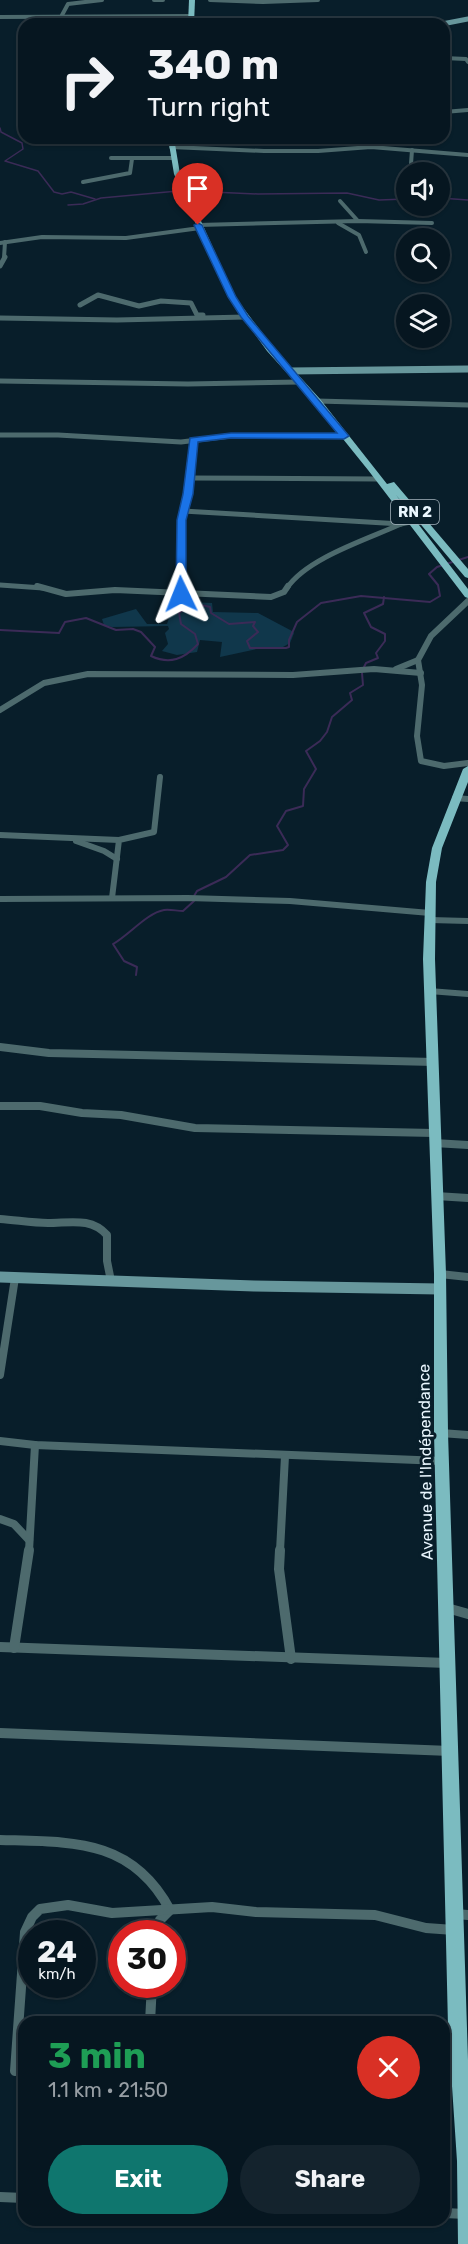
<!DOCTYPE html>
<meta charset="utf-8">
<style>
:root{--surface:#061620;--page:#14232d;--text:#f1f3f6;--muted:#989fa5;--line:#27353e;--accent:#0f766e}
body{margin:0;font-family:Rubik,sans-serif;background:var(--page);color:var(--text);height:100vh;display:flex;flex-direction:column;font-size:22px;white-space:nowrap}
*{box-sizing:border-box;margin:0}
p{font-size:20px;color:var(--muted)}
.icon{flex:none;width:33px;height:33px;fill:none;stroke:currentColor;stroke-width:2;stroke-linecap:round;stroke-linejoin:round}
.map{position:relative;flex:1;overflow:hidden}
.drawer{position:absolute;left:18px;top:2016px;width:432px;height:210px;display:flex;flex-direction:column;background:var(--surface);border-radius:18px;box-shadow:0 2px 4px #0004,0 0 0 2px var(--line)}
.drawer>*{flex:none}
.hud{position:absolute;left:18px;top:18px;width:432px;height:126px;border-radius:18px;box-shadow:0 2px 4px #0004,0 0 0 2px var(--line);background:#061620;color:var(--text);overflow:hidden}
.tools{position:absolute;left:396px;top:162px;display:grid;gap:12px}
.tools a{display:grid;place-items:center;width:54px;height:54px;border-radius:50%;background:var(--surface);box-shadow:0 2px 4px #0004,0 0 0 2px var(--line);font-size:30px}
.speed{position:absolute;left:18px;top:1920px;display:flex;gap:12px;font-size:30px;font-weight:700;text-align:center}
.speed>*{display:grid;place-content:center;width:78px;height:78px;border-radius:50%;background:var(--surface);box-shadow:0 2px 4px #0004,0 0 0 2px var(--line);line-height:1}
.speed small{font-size:15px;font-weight:400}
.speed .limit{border:9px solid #d22;background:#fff;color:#111}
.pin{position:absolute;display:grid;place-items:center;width:51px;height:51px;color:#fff;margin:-62px -26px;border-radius:50% 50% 50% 0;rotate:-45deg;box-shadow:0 0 6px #0007}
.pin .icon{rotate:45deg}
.me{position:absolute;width:66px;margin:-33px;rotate:358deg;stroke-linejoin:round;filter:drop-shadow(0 0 4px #0008)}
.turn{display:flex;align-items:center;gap:21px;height:126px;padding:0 30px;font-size:27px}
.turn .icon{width:78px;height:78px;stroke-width:2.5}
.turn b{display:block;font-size:42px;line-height:51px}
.round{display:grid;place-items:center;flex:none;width:63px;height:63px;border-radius:32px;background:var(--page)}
.head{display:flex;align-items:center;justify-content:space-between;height:102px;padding:0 30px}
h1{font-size:36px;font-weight:700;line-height:45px;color:#1e9e55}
.primary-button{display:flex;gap:12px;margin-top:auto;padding:12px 30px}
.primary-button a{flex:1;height:69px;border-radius:36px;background:var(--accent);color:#fff;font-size:24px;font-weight:700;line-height:69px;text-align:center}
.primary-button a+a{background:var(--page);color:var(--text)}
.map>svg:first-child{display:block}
</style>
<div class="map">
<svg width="468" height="2244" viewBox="0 0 468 2244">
<rect width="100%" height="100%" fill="#081e2a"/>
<!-- green -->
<polygon fill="#10374b" points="192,602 212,603 213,612 258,613 292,631 294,633 290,643 283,647 266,647 220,657 222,642 200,640 197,652 177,655 162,651 168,644 165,633 169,629 168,626 112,627 104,625 102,619 136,609 147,624 167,624 171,612"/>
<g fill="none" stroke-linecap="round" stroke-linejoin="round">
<!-- stream-far1 -->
<g stroke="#3b2b57" stroke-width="1.5">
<polyline points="0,128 1,132 22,143 23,149 5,161 38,171 54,192 62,194 71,192 95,199"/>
<polyline points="190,191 258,194 347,193 379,200 406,199"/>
<polyline points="440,198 468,200"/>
<polyline points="68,205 83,204 101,198 178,191"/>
</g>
<!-- stream -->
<g stroke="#3b2b57" stroke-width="2">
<path d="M 0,630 L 59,633 L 65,622 L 86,618 L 116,630 L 133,629 L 141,632 L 155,647 L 151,656 C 170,665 184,659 198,644 L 195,634 L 181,624 L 179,613 C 189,606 198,603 210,607 L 211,613 L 229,624 L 255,622 L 253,626 L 258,632 L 247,641 L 250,648 L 286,648 L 289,647 L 289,640 L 297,622 L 321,603 L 361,596 L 430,602 L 440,596 L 438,585 L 429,574 L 437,567 L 468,557"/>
<polyline points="363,669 366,663 378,658 376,653 385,641 385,634 371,627 364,613 383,604 384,597"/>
<polyline points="194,896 197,891 226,877 250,855 283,850 288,845 277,826 286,811 303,806 304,789 316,769 306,751 320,741 327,732 332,717 352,700 350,693 363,685 362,673"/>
<path d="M 136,975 L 137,967 L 124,961 L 113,944 C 129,935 147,913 164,910 C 170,909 177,911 183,911 L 194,901"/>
</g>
<!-- street-far4 -->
<g stroke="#4d6a6d" stroke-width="4">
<polyline points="154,0 163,0"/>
<polyline points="210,0 263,2 318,0"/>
<polyline points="0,17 192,16"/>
<polyline points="61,17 68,4 102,0"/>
<polyline points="444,58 466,59 468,62"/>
<polyline points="444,112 468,110"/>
<polyline points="132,138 170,139"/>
<polyline points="298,138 334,138"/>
<polyline points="171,147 264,151 318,151 371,147 468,155"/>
<polyline points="111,158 172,158"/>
<polyline points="411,164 412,150"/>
<polyline points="83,182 130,173 132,159"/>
<polyline points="340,201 358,221"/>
<polyline points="338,223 359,235 366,252"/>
<polyline points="198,225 358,221 432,223"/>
<polyline points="0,243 42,237 126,238 200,228"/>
<polyline points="4,258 5,242"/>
</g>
<!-- street-far3 -->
<g stroke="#4d6a6d" stroke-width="5">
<polyline points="0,266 5,257"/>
<polyline points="80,305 98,295 139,306 161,301 191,303 197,315 203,315"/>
<polyline points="0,318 117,320 245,317"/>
<polyline points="0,381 188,384 300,382"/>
<polyline points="317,401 468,405"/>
<polyline points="0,435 58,435 181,442 231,436 344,436"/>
<polyline points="189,478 377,479"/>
<polyline points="183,511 401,524 410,522"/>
<polyline points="0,585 43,588"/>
<polyline points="181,588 182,520 188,494 193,440"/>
<path d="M 287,588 C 307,558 368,539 401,524"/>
</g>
<!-- street-far2 -->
<g stroke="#4d6a6d" stroke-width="6">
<polyline points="37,586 66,594 115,590 271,597 284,592 288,586"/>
<polyline points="181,594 181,586"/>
<polyline points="468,601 431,636 418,660 422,685 417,736 421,761 444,766 468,763"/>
<polyline points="396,669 418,660"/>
<polyline points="0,710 44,683 88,674 293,675 374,669 421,673"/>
<polyline points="455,798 468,799"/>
<polyline points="0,835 119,840"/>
<polyline points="76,841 104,851 117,859"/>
<polyline points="112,898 119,840 154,832 160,777"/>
<polyline points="0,899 188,898 290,901 430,913"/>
<polyline points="430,920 468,921"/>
<polyline points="429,991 468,994"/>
</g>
<!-- street-far1 -->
<g stroke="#4d6a6d" stroke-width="8">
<polyline points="0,1047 49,1053 434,1062"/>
<polyline points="0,1106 40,1106 82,1113 121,1115 195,1128 434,1133"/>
<polyline points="434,1143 468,1145"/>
<polyline points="436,1196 468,1198"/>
<path d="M 0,1219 C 16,1220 32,1223 48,1223 C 70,1223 91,1217 107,1235 L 107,1261 L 111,1281"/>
<polyline points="440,1274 468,1277"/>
<polyline points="0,1375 15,1278"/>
<polyline points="441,1433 468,1435"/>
<polyline points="0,1441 35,1445 442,1461"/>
<polyline points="0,1519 14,1524 29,1540"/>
<polyline points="29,1551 35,1445"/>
<polyline points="280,1551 285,1456"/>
</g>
<!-- street -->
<g stroke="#4d6a6d" stroke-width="10">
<polyline points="280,1550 279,1569 291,1659"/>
<polyline points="447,1608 468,1614"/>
<polyline points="0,1647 447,1663"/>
<polyline points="14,1648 29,1550"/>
<polyline points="0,1733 450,1751"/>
<path d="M 0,1840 C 71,1842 132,1838 170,1910 L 160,1920 L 155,1934"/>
<polyline points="455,1914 468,1915"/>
<polyline points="150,2022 152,1984"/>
<polyline points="15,2071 25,1932 32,1917 40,1909 68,1905 112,1913 212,1907 256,1912 375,1915 426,1928 454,1930"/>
<polyline points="0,2197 24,2198"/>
<polyline points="444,2213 466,2214"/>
</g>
<!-- secondary-far2 -->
<polyline stroke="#67979c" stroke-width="5" points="442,24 468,19"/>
<!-- secondary-far1 -->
<polyline stroke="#67979c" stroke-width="7" points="290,371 468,369"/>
<!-- secondary -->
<polyline stroke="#67979c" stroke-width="11" points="0,1277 254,1286 440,1289"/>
<!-- primary -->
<g fill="#7bbbc0" fill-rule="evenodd">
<polygon points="189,0 195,0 194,24 188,24"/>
<polygon points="168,138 174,138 180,174 235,297 273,347 320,399 387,484 394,482 468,569 468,578 465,577 396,495 468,589 468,598 465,597 368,470 314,403 267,351 228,297 174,174"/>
<polygon points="468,766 468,782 442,848 436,882 435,959 446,1274 448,1433 468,2060 468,2244 458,2244 457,2161 448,2026 434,1433 434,1274 423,959 426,882 432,848 463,769"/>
</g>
</g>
<!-- route -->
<polygon fill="#1a73e8" stroke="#114b97" stroke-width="1.5" points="198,223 202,225 236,297 248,316 349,436 344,439 231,438 198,442 193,494 186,520 186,594 181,597 176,594 177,520 183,494 190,438 231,433 337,433 241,317 228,297 194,225"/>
<g text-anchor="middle" stroke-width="6" stroke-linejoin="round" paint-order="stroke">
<!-- shield labels -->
<rect fill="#081e2a" stroke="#a6b5be" stroke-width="1.5" x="391" y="500" width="48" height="24" rx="4.5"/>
<g font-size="15" font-weight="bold" fill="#e9f6fe">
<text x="415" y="517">RN 2</text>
</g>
<!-- street labels -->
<g font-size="16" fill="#e9f6fe" stroke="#081e2a">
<text transform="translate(425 1462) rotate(-91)" y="6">Avenue de l'Indépendance</text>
</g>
</g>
</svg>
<div class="tools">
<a><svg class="icon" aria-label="sound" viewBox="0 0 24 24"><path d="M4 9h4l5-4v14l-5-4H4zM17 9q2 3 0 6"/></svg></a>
<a><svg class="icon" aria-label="search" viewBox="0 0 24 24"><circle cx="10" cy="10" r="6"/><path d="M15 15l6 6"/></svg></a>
<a><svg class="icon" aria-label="layers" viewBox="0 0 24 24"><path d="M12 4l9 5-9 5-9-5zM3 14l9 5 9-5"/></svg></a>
</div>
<div class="speed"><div>24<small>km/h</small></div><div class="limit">30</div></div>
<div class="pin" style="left:198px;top:225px;background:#d93025"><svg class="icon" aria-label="arrive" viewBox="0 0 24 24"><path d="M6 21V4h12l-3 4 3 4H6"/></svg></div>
<svg class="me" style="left:181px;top:594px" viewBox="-20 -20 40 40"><path d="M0-17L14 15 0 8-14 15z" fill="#1a73e8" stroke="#fff" stroke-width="4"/></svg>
<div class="hud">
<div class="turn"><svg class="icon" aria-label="right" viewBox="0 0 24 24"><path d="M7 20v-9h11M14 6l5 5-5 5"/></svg><div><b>340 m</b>Turn right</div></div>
</div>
<section class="drawer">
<div class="head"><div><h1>3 min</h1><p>1.1 km · 21:50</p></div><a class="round" style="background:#d93025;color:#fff"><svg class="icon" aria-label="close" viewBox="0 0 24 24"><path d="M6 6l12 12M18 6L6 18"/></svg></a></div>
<div class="primary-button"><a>Exit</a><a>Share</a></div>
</section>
</div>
